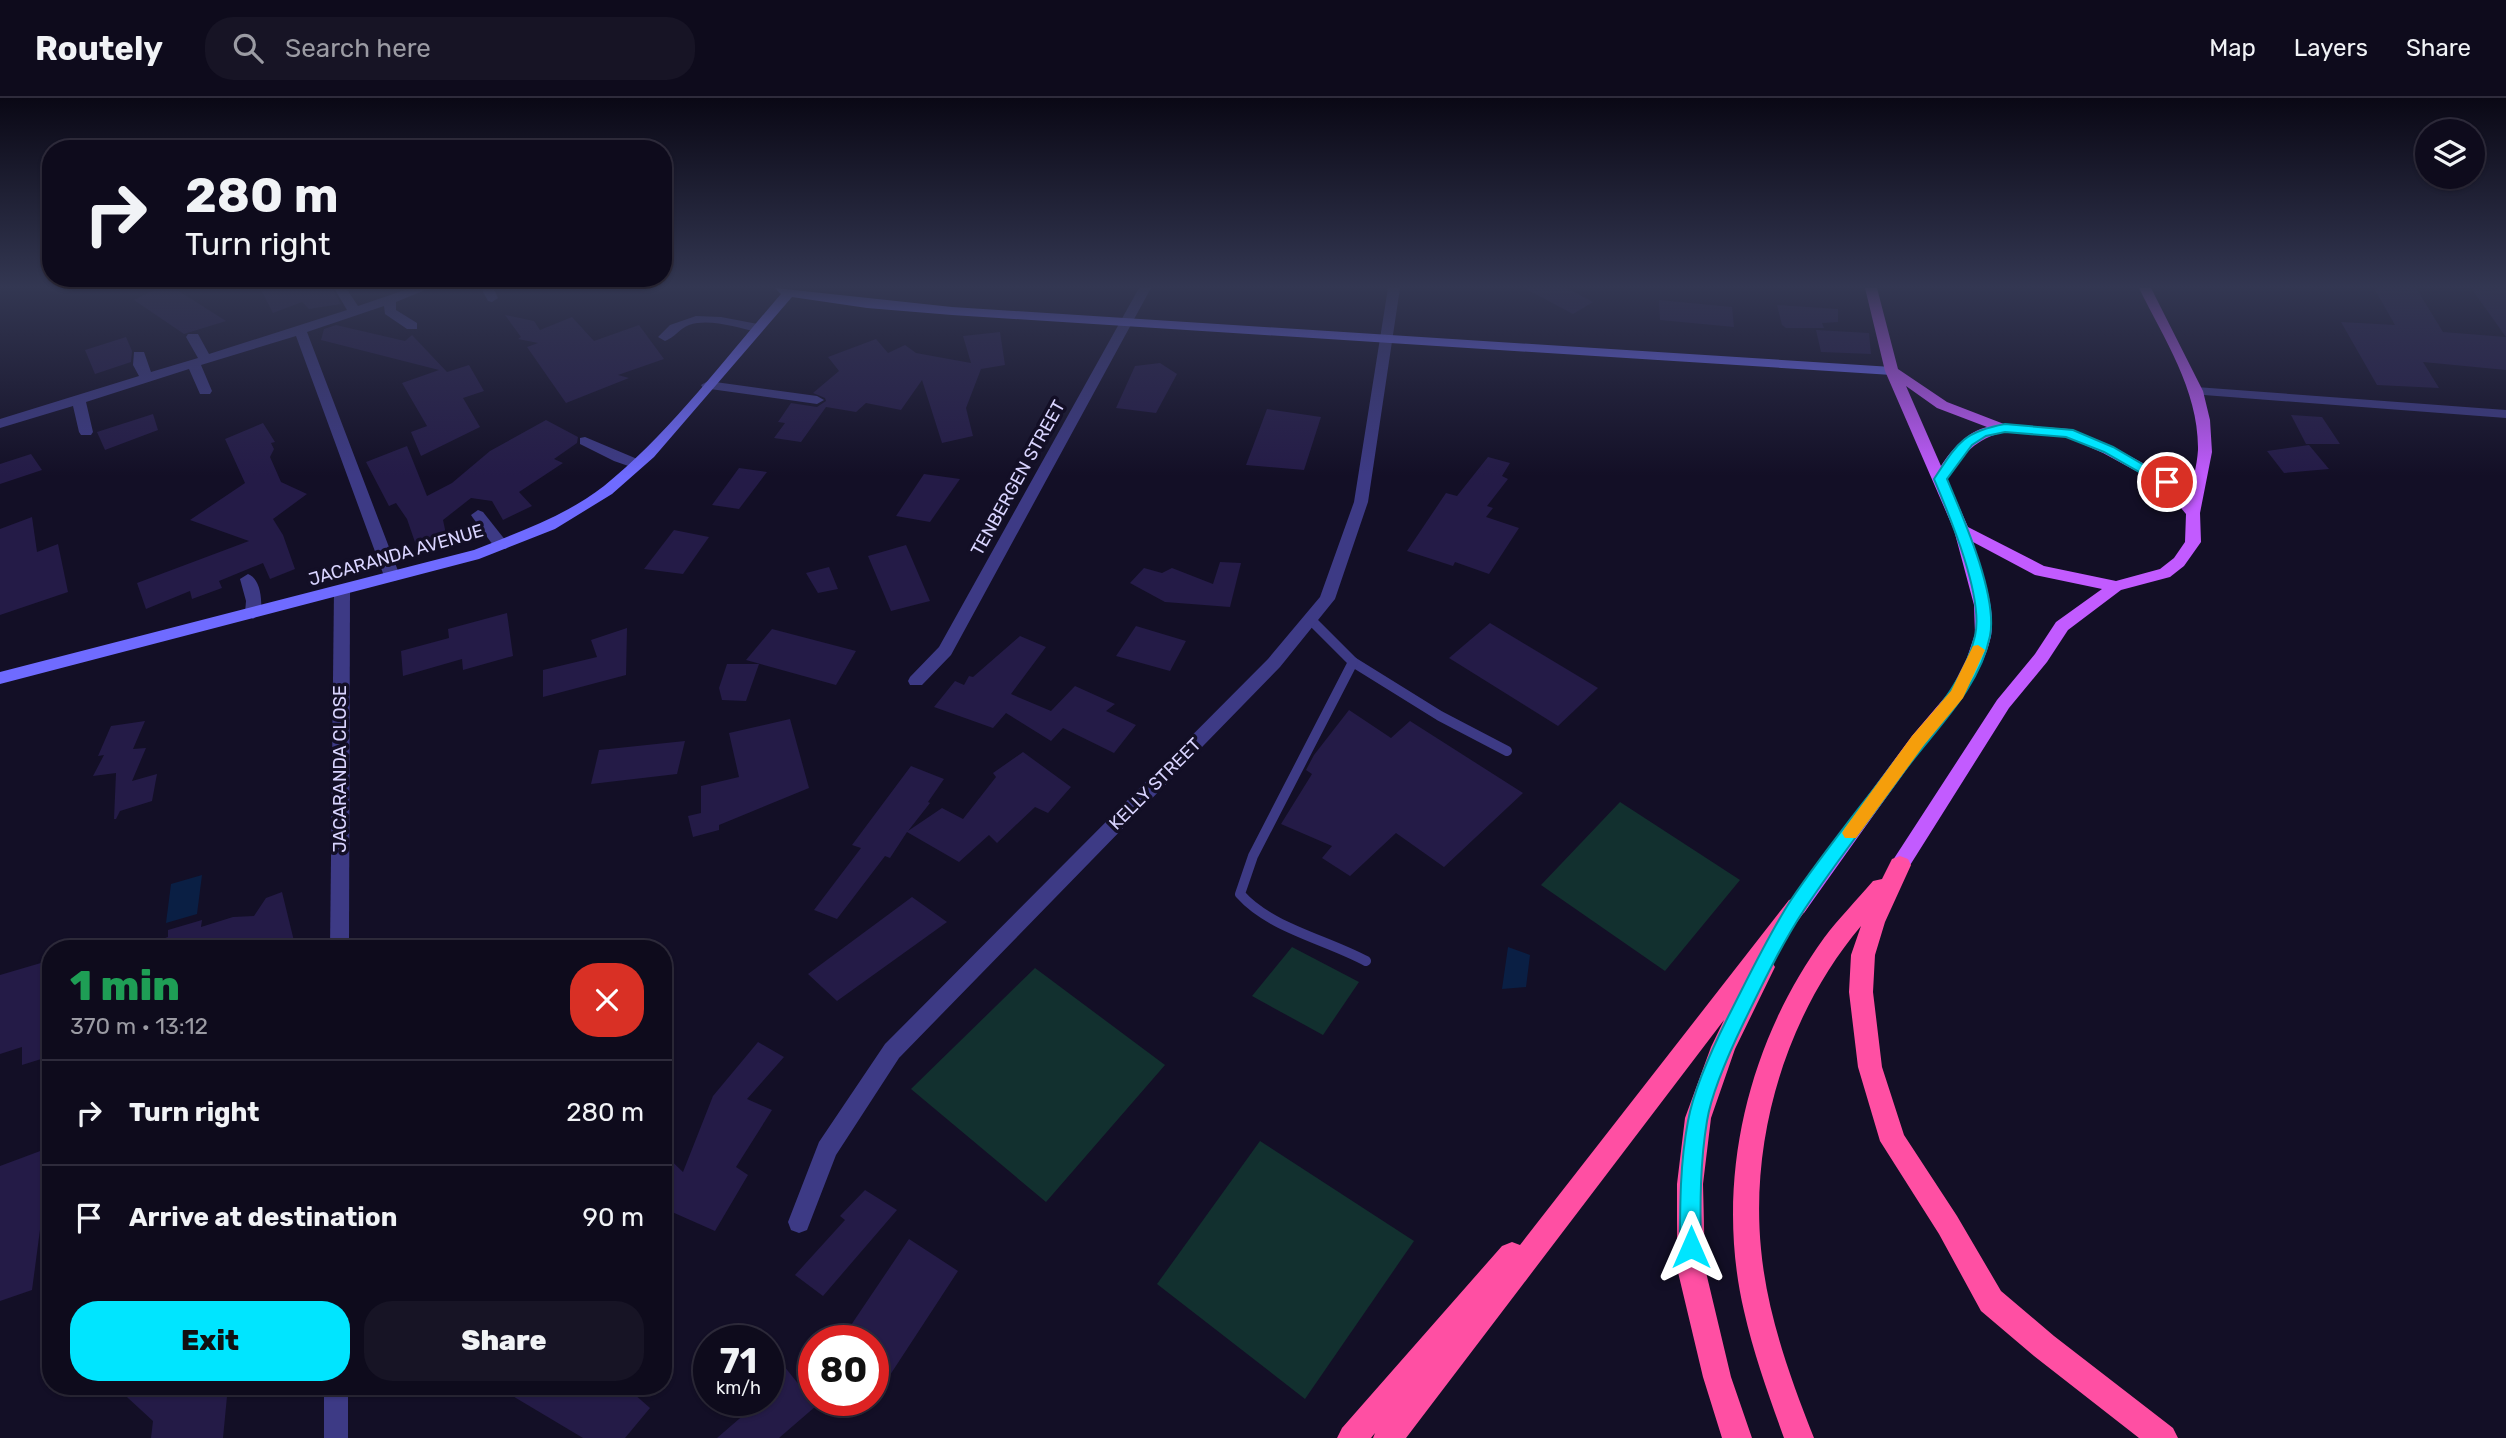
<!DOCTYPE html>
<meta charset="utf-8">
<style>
:root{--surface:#0e0b1c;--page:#171425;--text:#f1f3f6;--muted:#9b9ba3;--line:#2e2b3b;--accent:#00e5ff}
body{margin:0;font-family:Rubik,sans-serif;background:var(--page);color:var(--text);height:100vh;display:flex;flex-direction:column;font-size:26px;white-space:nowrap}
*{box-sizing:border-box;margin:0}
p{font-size:23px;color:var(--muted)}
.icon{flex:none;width:38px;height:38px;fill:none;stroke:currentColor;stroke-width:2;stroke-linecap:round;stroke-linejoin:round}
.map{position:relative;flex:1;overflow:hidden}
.panel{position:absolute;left:42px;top:842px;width:630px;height:455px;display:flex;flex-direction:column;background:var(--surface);border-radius:28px;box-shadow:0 2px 5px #0004,0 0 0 2px var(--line)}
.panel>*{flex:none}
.top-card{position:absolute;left:42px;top:42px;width:630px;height:147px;border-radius:28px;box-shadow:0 2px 5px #0004,0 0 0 2px var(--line);background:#0e0b1c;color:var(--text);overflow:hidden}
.fabs{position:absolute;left:2415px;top:21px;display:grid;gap:14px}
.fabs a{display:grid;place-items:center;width:70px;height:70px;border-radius:50%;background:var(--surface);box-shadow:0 2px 5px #0004,0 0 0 2px var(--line);font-size:35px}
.speed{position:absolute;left:693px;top:1227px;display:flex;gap:14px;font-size:35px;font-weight:700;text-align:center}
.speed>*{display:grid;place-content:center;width:91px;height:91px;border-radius:50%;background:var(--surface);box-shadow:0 2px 5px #0004,0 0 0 2px var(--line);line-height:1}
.speed small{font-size:18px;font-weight:400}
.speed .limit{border:10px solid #d22;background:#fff;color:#111}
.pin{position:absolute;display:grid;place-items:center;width:60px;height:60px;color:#fff;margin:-30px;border:4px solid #fff;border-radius:50%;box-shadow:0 2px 7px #0007}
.me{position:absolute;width:77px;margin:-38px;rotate:0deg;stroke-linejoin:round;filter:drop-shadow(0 0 5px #0008)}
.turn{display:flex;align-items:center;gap:24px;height:147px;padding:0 28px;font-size:32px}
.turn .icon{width:91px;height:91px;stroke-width:2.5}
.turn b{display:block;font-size:49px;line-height:60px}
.round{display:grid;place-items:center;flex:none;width:74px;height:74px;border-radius:28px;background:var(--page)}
.head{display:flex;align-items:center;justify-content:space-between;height:119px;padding:0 28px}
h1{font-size:42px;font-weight:800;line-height:52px;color:#1e9e55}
.action{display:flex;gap:14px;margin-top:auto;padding:14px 28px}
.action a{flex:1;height:80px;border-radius:28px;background:var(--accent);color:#111;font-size:28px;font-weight:800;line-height:80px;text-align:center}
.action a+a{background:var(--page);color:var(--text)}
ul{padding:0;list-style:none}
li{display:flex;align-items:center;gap:21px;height:105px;padding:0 28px;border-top:2px solid var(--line)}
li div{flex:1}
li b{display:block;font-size:26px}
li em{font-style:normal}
header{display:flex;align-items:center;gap:42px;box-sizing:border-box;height:98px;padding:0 35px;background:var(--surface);border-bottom:2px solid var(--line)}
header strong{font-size:33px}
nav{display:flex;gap:38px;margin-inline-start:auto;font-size:24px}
.search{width:490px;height:63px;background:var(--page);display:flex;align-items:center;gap:18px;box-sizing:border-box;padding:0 24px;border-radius:28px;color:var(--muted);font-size:26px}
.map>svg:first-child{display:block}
</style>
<header>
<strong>Routely</strong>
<div class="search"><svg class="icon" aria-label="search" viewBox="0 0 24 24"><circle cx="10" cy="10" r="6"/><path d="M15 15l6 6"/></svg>Search here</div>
<nav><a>Map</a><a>Layers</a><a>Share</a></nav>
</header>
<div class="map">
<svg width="2506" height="1340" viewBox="0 0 2506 1340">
<rect width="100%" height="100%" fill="#130f26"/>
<!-- green -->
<g fill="#12302f">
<polygon points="1620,704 1740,782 1665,873 1541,787"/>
<polygon points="1292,849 1359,884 1323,937 1252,898"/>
<polygon points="1035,870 1165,967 1046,1104 911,991"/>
<polygon points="1260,1043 1414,1143 1305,1301 1157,1186"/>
</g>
<!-- water -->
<g fill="#0a1f44">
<polygon points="202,777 197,816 166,825 171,786"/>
<polygon points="1508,849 1530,857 1526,889 1502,891"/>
</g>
<!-- building -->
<g fill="#241b47">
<polygon points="158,190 174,190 226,223 184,236 134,202"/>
<polygon points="260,190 332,190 341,206 309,211 302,204 273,215"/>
<polygon points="1524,190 1567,190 1593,204 1573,216"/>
<polygon points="2374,190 2416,190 2443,234 2506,239 2506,272 2423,264 2439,290 2377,287 2341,224 2395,227"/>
<polygon points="2471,190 2506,190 2506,239"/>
<polygon points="1659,202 1732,209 1734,229 1660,222"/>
<polygon points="1777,207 1838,211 1838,224 1822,225 1824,230 1786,230 1782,227"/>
<polygon points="505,217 534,223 540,232 572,219 594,243 639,227 664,261 618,277 629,280 566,305 527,249 538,245 518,241 521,239"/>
<polygon points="336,227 405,243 412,237 447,274 469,267 484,293 463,300 480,329 421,358 411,334 427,328 402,285 439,272 321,242 324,231"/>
<polygon points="1816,232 1869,235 1871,256 1821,254"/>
<polygon points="1000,234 1005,267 981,271 966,310 973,338 942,345 922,282 901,312 866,305 856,314 826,309 801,344 774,340 785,325 778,324 791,305 817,309 826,303 825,300 813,295 839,273 828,259 876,241 888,255 905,247 916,255 971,265 963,238"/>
<polygon points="126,239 132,253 131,264 95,276 85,252"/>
<polygon points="1160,265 1177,276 1156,315 1116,310 1135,268"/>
<polygon points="1267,311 1321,319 1304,372 1246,367"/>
<polygon points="153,316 158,332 105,352 97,334"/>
<polygon points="2291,317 2322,319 2340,346 2306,346"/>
<polygon points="546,322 578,339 577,345 554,361 563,365 519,394 532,408 503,422 492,403 471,400 443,422 447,441 417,450 407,421 396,405 389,408 366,364 407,348 427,398 452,385 490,353"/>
<polygon points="263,325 275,344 271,345 274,351 270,359 281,384 307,396 273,421 283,437 295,471 270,481 263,465 219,483 222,490 192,501 190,493 146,511 137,485 249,443 190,422 245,385 225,341"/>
<polygon points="2309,347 2329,371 2284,375 2267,353"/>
<polygon points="31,356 42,372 0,386 0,366"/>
<polygon points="1488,359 1510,365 1502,378 1508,381 1487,408 1493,410 1486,419 1519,430 1489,476 1455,464 1453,468 1407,453 1446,395 1457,398"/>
<polygon points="739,370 767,374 739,411 712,407"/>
<polygon points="924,376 960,381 930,424 896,418"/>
<polygon points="32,419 37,454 58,446 68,494 0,517 0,431"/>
<polygon points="674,432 709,439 683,476 644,471"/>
<polygon points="906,447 930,503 891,513 868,458"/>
<polygon points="1220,464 1241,465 1230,509 1165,504 1130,485 1144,470 1162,475 1172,470 1213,486"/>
<polygon points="829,469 838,491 818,495 806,475"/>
<polygon points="507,515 513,558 463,572 462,561 403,578 401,553 449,540 448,531"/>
<polygon points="1490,525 1598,590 1558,628 1449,560"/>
<polygon points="1136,528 1186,543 1170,573 1116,558"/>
<polygon points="627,530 626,577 543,599 543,572 597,559 591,542"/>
<polygon points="772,531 856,553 836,587 746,562"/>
<polygon points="1020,538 1046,549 1011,596 1051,613 1075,588 1115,606 1106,613 1136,627 1114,655 1063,630 1051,643 1006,615 993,630 934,609 955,583 964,587 969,578 973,579"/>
<polygon points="727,566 759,566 746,603 722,602 719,590"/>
<polygon points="1349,612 1391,640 1410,623 1523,695 1444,769 1396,735 1350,778 1322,760 1332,748 1281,726 1312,676 1306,672 1314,657"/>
<polygon points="790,621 809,690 719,727 719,732 693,739 688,718 701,715 701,688 739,679 729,635"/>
<polygon points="145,623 133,651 146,650 132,683 157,676 152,703 120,713 116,721 114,721 116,675 93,678 104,657 98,658 111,628"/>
<polygon points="685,643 677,676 591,686 599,652"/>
<polygon points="1023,654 1071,689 1048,715 1035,709 997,745 989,737 959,764 907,734 890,760 885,758 837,821 814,812 861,750 852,747 911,668 944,681 928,704 930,705 908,733 942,710 963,721 996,679 993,675"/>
<polygon points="282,794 294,843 271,850 148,850 148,846 168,839 168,832 202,822 201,829 233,819 254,818 266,800"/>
<polygon points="912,799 947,824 837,903 808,876"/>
<polygon points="51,862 51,958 22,967 22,949 0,956 0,877"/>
<polygon points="758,944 784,959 747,1001 772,1012 736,1069 748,1077 715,1133 663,1110 663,1055 683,1074 713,998"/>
<polygon points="51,1049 32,1192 0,1203 0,1068"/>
<polygon points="865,1092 897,1112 823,1198 795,1177 845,1122 840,1118"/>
<polygon points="909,1141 958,1173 873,1303 873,1242 841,1242"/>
<polygon points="768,1248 816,1308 779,1340 717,1340 761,1302 768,1302"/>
<polygon points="115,1288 228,1288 223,1340 151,1340 153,1323"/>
<polygon points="496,1288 625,1288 650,1310 625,1340 583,1340"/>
</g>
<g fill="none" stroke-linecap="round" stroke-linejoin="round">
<!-- lane -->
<g stroke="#3d3a85" stroke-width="10">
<polyline points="1310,521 1353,564 1440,618 1507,653"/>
<path d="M 1353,564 L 1253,758 L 1240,796 C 1270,830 1325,841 1366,863"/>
</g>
<!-- street -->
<g fill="#3d3a85" fill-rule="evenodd">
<polygon points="334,190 346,190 358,208 411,190 430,190 396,204 396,212 417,225 417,231 407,231 385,216 384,208 307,234 400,478 397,482 392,483 384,478 296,238 201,267 212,293 210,296 200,296 189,271 86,304 93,334 91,337 81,337 79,334 73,308 0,330 0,321 139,278 133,267 134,254 144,254 151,274 198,260 186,239 188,236 198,236 209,256 347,212"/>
<polygon points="481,190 493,190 498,200 492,204 488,203"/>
<polygon points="1139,190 1151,190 951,557 922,587 910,587 908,583 910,579 939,549"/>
<polygon points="1388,190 1400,190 1368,404 1335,501 1280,569 899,960 836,1057 807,1132 799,1135 791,1132 788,1124 819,1044 885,946 1268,561 1320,499 1354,404"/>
<path d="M 696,218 L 721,219 L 763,227 L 765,230 L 758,234 C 737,230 710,220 689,227 C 679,231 674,240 665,243 L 658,239 L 670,227 Z"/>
<polygon points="708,283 817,298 824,302 817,306 703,290 701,287"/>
<polygon points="2196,289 2506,312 2506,320 2191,296 2189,293"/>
<polygon points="585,339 642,363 644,366 637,371 614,363 580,346 580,340"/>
<polygon points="478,412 483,414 506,443 509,447 506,451 496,451 473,420 471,417"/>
<path d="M 248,476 C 261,481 262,502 261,515 L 253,521 L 245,515 L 246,503 L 240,481 Z"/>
<polygon points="342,487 350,492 349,850 330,850 334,492"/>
<rect x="324" y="1288" width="24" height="52"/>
</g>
<!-- secondary -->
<path fill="#6f6bff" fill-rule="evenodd" d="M 775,190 L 952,209 L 1892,269 L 1899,273 L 1892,277 L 952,217 L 867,210 L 792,199 L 654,359 L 612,396 L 555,431 L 479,461 L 0,586 L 0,574 L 474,452 C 518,434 566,418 604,388 C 668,337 727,258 781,196 Z"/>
<!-- primary -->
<path fill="#c25bff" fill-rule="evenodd" d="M 1865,190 L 1877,190 L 1898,271 L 1947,304 L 2004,326 L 2069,331 L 2113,349 L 2172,381 L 2189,400 C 2192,385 2197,368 2198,352 C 2199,293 2164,241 2139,190 L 2151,190 L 2203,293 L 2210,322 L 2212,354 L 2200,415 L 2201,444 L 2184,468 L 2170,479 L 2121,492 L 2068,532 L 2047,564 L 2009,610 L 1907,772 L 1900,775 L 1893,772 L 1891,767 L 1893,762 L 1997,602 L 2035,556 L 2056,524 L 2102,491 L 2035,477 L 1973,444 C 1981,472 1996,508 1991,538 C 1981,583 1948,615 1922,650 C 1882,705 1843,760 1804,815 L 1797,817 L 1790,815 L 1788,809 L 1790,803 L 1912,638 L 1951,592 L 1967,560 L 1975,536 L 1974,507 L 1954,432 L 1885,273 ZM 1906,288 L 1937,310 L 1987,329 C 1968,333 1951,352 1941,368 ZM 2005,334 L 2067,339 L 2103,355 L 2162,387 L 2186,416 L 2185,444 L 2174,460 L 2160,471 L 2116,483 L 2044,468 L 1968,429 L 1947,381 C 1962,357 1976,340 2005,334 Z"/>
<!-- highway -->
<g fill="#ff4fa3" fill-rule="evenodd">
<path d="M 1900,758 L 1908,761 L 1911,767 L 1885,824 L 1875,857 L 1873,894 L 1882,969 L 1904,1037 L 1957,1118 L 2001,1193 L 2054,1238 L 2173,1330 L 2178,1340 L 2139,1340 L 2034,1258 L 1981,1213 L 1939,1136 L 1880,1043 L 1858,969 L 1849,894 L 1851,857 L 1861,828 C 1787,916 1750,1037 1761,1151 C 1767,1216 1790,1279 1814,1340 L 1784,1340 C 1769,1298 1754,1257 1744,1213 C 1714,1085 1747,946 1824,840 C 1839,820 1857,802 1873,783 L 1882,781 L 1892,761 Z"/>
<polygon points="1797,799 1805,802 1808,809 1770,861 1775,869 1735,951 1711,1020 1703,1086 1705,1170 1731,1279 1752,1340 1722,1340 1703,1279 1677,1170 1677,1086 1685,1020 1711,949 1724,922 1406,1340 1373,1340 1375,1335 1371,1340 1337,1340 1342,1330 1502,1148 1512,1144 1520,1147 1789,802"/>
</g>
</g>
<!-- sky -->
<linearGradient id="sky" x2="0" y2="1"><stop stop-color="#0a0815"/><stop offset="0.5" stop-color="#333752"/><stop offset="1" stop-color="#333752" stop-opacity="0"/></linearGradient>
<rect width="2506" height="378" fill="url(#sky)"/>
<!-- route -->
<path fill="#00e5ff" stroke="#0095a6" stroke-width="2" d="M 2005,326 L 2073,332 L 2113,349 L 2173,384 L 2171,387 L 2162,387 L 2104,354 L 2066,339 L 2005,334 L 1986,338 L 1972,347 L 1947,381 C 1963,419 1998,498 1990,538 C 1979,592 1934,632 1903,675 C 1870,721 1835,765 1804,812 C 1781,847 1762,887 1744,924 C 1730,953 1712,992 1707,1023 C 1700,1065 1700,1107 1701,1149 L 1698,1157 L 1691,1160 L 1683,1157 L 1680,1149 C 1680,1107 1680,1065 1688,1023 C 1694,990 1713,949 1728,919 C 1748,880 1767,839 1791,802 C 1820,759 1854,717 1886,675 C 1917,632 1963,592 1975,538 C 1984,499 1950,419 1934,381 C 1957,346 1962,334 2005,326 Z"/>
<!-- slow -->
<polygon fill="#f59e0b" points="1978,547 1985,552 1963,600 1924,647 1856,740 1845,740 1842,735 1845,730 1912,638 1951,593 1973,548"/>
<g text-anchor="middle" stroke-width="7" stroke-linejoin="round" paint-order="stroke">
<!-- street labels -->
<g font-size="18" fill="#d9d4ff" stroke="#130f26">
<text transform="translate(1018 380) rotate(-61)" y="6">TENBERGEN STREET</text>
<text transform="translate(396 457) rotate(-16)" y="6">JACARANDA AVENUE</text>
<text transform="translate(340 671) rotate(-90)" y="6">JACARANDA CLOSE</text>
<text transform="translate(1155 686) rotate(-45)" y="6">KELLY STREET</text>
</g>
</g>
</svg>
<div class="fabs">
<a><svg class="icon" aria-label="layers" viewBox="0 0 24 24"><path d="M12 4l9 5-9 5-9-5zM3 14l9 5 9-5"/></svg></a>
</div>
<div class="speed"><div>71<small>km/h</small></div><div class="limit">80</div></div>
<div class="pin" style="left:2167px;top:384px;background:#d93025"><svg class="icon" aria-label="arrive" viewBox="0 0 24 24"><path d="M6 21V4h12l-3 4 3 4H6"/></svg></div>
<svg class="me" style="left:1691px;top:1149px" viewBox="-20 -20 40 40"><path d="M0-17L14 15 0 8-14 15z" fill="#00e5ff" stroke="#fff" stroke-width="4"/></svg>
<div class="top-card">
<div class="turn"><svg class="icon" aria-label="right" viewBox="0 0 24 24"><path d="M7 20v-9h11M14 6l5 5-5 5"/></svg><div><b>280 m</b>Turn right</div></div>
</div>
<section class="panel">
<div class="head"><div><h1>1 min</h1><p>370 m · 13:12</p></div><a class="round" style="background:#d93025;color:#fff"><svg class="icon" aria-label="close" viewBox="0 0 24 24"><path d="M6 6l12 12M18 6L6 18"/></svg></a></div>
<ul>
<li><svg class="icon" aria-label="right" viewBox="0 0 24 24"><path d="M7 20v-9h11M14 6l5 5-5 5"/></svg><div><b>Turn right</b></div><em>280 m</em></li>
<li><svg class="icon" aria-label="arrive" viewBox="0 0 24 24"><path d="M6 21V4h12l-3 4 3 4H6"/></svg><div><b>Arrive at destination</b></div><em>90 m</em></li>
</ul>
<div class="action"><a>Exit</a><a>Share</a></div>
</section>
</div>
